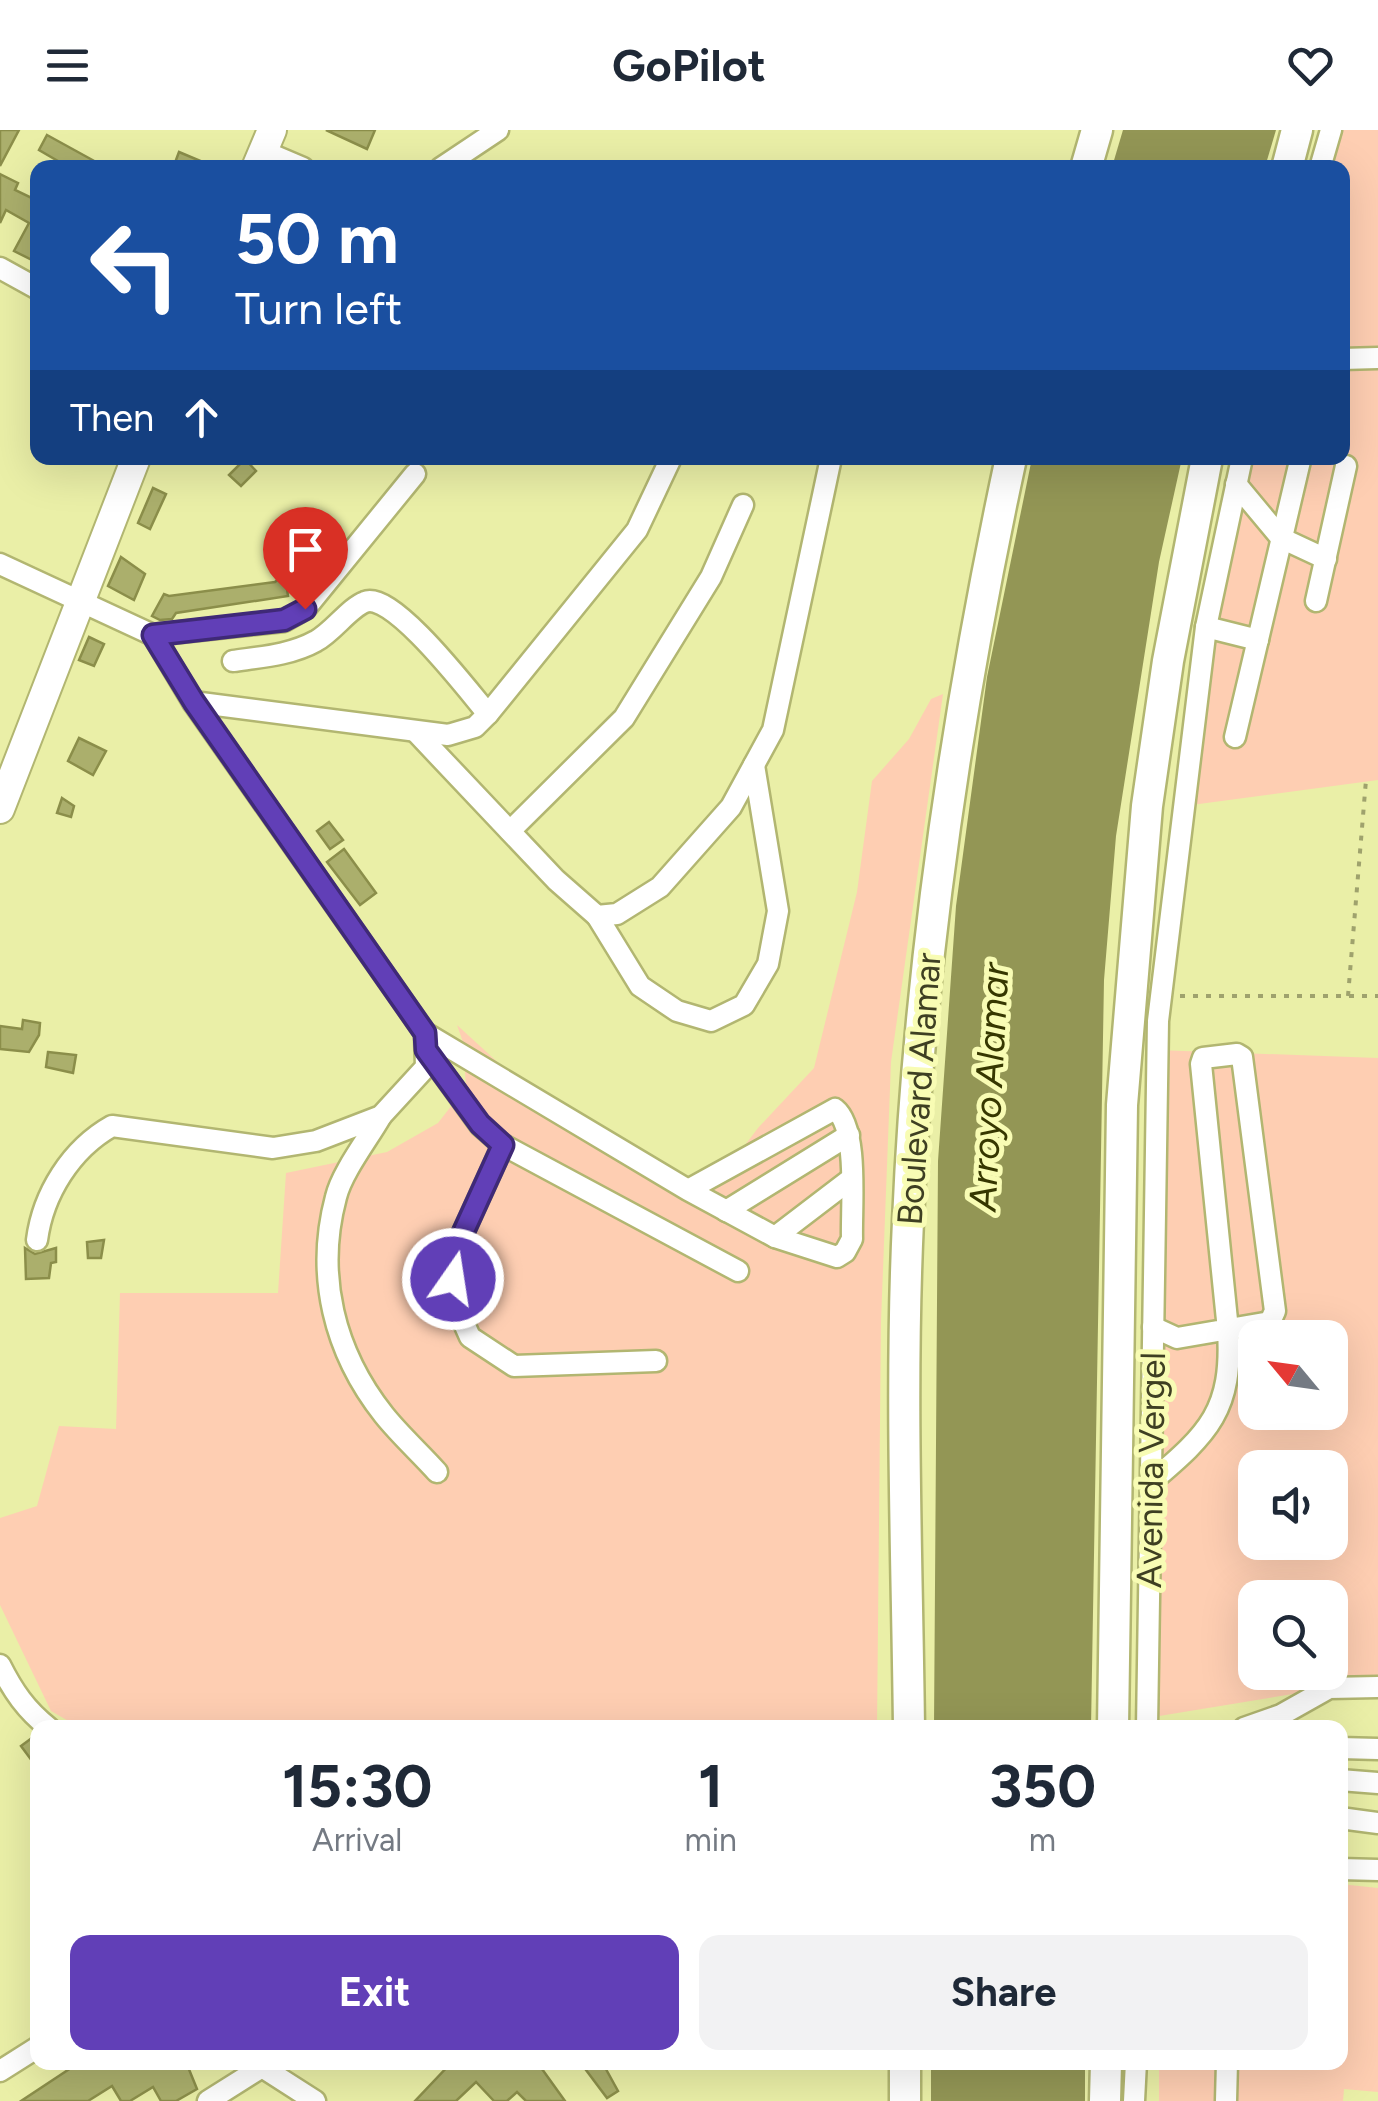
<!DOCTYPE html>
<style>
:root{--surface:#fff;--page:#f2f2f3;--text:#1f2937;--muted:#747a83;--accent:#613fb7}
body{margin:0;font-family:Figtree,sans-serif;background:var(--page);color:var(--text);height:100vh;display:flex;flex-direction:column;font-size:38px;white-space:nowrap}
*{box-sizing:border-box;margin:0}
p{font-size:32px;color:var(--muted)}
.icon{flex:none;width:55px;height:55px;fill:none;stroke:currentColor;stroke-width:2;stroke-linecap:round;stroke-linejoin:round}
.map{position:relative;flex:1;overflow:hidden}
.details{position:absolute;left:30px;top:1590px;width:1318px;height:350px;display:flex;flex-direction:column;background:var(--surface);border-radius:20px;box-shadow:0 10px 40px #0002}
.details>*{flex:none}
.guide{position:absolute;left:30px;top:30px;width:1320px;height:305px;border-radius:20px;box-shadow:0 10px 40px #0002;background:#1a4fa0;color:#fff;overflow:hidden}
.needle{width:65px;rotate:299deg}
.fabs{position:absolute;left:1238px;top:1190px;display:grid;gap:20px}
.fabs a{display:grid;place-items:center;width:110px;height:110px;border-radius:20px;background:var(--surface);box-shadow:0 10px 40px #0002;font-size:50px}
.pin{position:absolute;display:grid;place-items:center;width:85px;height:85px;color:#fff;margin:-102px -42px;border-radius:50% 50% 50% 0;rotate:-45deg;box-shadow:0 0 10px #0007}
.pin .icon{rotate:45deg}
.me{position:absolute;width:110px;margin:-55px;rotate:13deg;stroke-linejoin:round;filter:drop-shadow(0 0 8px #0008)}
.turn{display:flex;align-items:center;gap:35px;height:210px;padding:0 40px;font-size:45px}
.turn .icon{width:130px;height:130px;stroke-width:2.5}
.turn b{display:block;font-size:70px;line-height:85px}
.then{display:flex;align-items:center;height:95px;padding:0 40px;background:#0003;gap:20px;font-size:38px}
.eta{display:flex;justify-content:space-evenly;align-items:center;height:170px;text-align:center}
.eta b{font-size:60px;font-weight:700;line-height:70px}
.button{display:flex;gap:20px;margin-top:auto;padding:20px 40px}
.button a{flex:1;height:115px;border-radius:20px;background:var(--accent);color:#fff;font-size:40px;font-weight:700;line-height:115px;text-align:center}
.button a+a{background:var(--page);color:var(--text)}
header{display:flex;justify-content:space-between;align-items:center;height:130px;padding:0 40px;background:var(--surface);font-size:45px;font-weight:700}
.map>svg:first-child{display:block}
</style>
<header><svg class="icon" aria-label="menu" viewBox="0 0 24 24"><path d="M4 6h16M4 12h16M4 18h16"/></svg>GoPilot<svg class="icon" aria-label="heart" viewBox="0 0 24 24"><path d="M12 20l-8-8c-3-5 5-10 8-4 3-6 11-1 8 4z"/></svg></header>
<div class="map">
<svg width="1378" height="1971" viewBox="0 0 1378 1971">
<rect width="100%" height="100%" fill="#eaefa7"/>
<!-- green -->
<g fill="#feceb2" fill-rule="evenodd">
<polygon points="1331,0 1378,0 1378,650 1184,676 1242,328 1342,328 1342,38 1320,37"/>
<polygon points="943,564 891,932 881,1191 877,1597 79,1597 51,1581 0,1475 0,1388 37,1376 59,1296 116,1299 120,1163 278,1163 286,1043 387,1022 438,993 466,957 463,912 457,895 549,979 659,1057 717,1052 758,998 814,938 857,762 872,651 909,609 931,569"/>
<path d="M 1157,920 L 1378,928 L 1378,1557 L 1329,1558 L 1147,1588 ZM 1255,1208 L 1330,1208 L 1330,1282 L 1255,1282 ZM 1255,1338 L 1330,1338 L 1330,1412 L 1255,1412 ZM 1255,1468 L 1330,1468 L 1330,1542 L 1255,1542 Z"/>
<polygon points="1340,1754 1378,1758 1378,1962 1344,1959 1343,1971 1159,1971 1159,1933 1340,1932"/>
</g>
<!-- water -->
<g fill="#939655">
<polygon points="1123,0 1276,0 1265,37 1112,37"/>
<polygon points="1032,328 1182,328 1159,432 1116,706 1104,850 1091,1597 934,1597 938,1031 956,776 987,547"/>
<rect x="931" y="1933" width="154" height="38"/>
</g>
<!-- building -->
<g fill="#abaf6c" stroke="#8b8e4a" stroke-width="2.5">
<polygon points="0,0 19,0 0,36"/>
<polygon points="326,0 375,0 367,19"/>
<polygon points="47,5 107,38 70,38 39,20"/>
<polygon points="179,22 215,37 215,38 173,38"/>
<polygon points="0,44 18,53 15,60 38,71 34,84 38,77 38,133 14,121 29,93 6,80 0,93"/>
<polygon points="245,329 256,341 241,356 229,345"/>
<polygon points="153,358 166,364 150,399 138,393"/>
<polygon points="121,427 145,444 134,470 108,456"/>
<polygon points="302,429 312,441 300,451 286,452 288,466 176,483 172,489 160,490 152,486 164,464 169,466 275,452"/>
<polygon points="89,507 104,514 94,536 79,530"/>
<polygon points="79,608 106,621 93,645 68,631"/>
<polygon points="62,668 74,676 71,687 57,683"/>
<polygon points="329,692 343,710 330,719 317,701"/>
<polygon points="344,719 376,763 360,775 327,732"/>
<polygon points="23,890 40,893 39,905 29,922 0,919 0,896 22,899"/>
<polygon points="48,922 76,925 73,943 46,937"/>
<polygon points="104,1110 101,1128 88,1128 87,1112"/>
<polygon points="25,1118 35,1124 56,1118 56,1132 51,1133 49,1148 26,1149"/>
<polygon points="36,1605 38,1606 38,1639 21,1616"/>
<polygon points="80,1932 186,1932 197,1959 176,1971 161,1971 153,1957 130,1971 121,1971 112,1956 88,1971 21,1971"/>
<polygon points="452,1932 537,1932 565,1971 526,1971 517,1962 507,1971 494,1971 476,1952 456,1971 415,1971"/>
<polygon points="580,1932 602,1932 618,1961 607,1968"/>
</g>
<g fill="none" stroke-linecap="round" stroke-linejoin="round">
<!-- minor casing -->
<g stroke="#b2b671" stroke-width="25">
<g id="minor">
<polyline points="263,21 303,38"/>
<polyline points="441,38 498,0"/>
<polyline points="1320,38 1331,0"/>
<polyline points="0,138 38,159"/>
<polyline points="1342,229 1378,228"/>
<polyline points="1236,354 1281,408 1326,429"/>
<path d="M 0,434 L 153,505 L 193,572 L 425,903 L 426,937 L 381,986 L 316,1011 L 273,1018 L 112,996 C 71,1019 43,1064 37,1110"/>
<polyline points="1316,471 1346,336"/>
<polyline points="1206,497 1258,510"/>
<polyline points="153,505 284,491 305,479 415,344"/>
<path d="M 233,531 C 261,527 291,525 316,511 C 333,502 349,478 365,472 C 392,460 470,563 488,584 L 637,400 L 671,328"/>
<polyline points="193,572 448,605 475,597 488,584"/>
<polyline points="416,602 556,750 597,786 617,784 660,757 731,677 773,600 831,328"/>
<polyline points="1235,607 1300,331"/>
<polyline points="510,701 624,588 711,447 743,375"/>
<polyline points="597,786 640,856 677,881 711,891 744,875 768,834 778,781 754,635"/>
<path d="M 425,903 L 688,1060 L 775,1107 L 837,1127 L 845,1122 L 852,1109 C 851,1078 859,998 835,979 L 688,1060"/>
<polyline points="426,920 480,995 503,1015 738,1141"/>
<path d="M 381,986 C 368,1009 342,1042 336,1067 C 315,1145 334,1222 384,1285 C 400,1305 420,1323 437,1342"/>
<polyline points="503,1015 452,1127 454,1171 470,1207 514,1236 656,1231"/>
<polyline points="726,1081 849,1005"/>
<polyline points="775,1107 851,1049"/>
<path d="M 1151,1352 C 1209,1303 1233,1280 1228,1200 L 1201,934 L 1203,928 L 1237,924 L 1242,927 L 1275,1181 L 1270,1192 L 1177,1208 L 1153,1197"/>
<path d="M 0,1535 C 13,1561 26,1580 49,1598"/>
<polyline points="1147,1598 1158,891 1206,497 1242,328"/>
<polyline points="1244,1598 1281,1585 1329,1558 1378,1557"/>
<polyline points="1340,1618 1378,1619"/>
<polyline points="1340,1650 1378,1653"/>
<polyline points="1340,1688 1378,1693"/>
<polyline points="1340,1739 1378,1740"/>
<polyline points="254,1932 315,1971"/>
<polyline points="0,1941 38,1917"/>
<polyline points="208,1971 262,1937"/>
<polyline points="1134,1971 1136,1932"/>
<polyline points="1226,1971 1227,1932"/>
</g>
</g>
<!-- major casing -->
<g stroke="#b2b671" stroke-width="32">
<g id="major">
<polyline points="256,38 272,0"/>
<polyline points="0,679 136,328"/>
</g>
</g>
<!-- highway casing -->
<g stroke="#b2b671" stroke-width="35">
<g id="highway">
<polyline points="1086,38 1097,0"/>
<polyline points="1287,38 1297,0"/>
<path d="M 909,1598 C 907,1429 900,1259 908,1091 C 919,834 957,579 1011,328"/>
<polyline points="1113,1598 1122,975 1147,676 1168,531 1207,328"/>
<polyline points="905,1971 905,1932"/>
<polyline points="1105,1971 1106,1932"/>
</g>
</g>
<!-- path -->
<g stroke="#9fa26d" stroke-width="4" stroke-dasharray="5 8" stroke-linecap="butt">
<polyline points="1180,866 1378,866"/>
<polyline points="1348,866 1366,650"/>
</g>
<!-- minor -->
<use href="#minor" stroke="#fff" stroke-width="20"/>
<!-- major -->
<use href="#major" stroke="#fff" stroke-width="28"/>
<!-- highway -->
<use href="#highway" stroke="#fff" stroke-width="30"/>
</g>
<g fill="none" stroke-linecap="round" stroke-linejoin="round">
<!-- route casing -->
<g stroke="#3f2977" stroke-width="25">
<polyline id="route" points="305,479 284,490 153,505 194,572 425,903 426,920 480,994 503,1015 452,1127 453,1149"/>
</g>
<!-- route -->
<use href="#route" stroke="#613fb7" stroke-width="18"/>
</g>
<g text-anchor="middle" stroke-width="10" stroke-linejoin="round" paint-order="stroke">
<!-- street labels -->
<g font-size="35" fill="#3e3f22" stroke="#f8fcb4">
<text transform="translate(919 959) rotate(-86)" y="12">Boulevard Alamar</text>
<text transform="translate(1151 1340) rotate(-89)" y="12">Avenida Vergel</text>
</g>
<!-- water labels -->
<g font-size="38" font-style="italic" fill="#363700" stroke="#f8fcb4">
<text transform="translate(989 957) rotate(-87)" y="13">Arroyo Alamar</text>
</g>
</g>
</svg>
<div class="fabs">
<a><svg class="needle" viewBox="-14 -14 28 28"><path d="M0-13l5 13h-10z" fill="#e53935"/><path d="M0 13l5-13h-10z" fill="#747a83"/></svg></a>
<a><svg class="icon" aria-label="sound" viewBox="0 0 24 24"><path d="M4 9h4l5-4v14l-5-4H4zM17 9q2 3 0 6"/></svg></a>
<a><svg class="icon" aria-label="search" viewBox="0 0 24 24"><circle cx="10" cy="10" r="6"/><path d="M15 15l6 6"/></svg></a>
</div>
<div class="pin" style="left:305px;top:479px;background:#d93025"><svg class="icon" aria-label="arrive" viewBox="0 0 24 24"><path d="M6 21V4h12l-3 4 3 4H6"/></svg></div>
<svg class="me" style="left:453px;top:1149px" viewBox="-20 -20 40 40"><circle r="17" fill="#613fb7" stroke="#fff" stroke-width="3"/><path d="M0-11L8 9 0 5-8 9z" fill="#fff"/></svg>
<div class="guide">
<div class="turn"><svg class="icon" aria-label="left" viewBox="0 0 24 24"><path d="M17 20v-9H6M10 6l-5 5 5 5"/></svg><div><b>50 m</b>Turn left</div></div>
<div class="then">Then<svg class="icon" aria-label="ahead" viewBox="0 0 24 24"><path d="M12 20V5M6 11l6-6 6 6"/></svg></div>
</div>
<section class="details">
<div class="eta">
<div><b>15:30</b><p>Arrival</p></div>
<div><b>1</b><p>min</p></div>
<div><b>350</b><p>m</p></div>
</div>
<div class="button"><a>Exit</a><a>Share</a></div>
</section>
</div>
